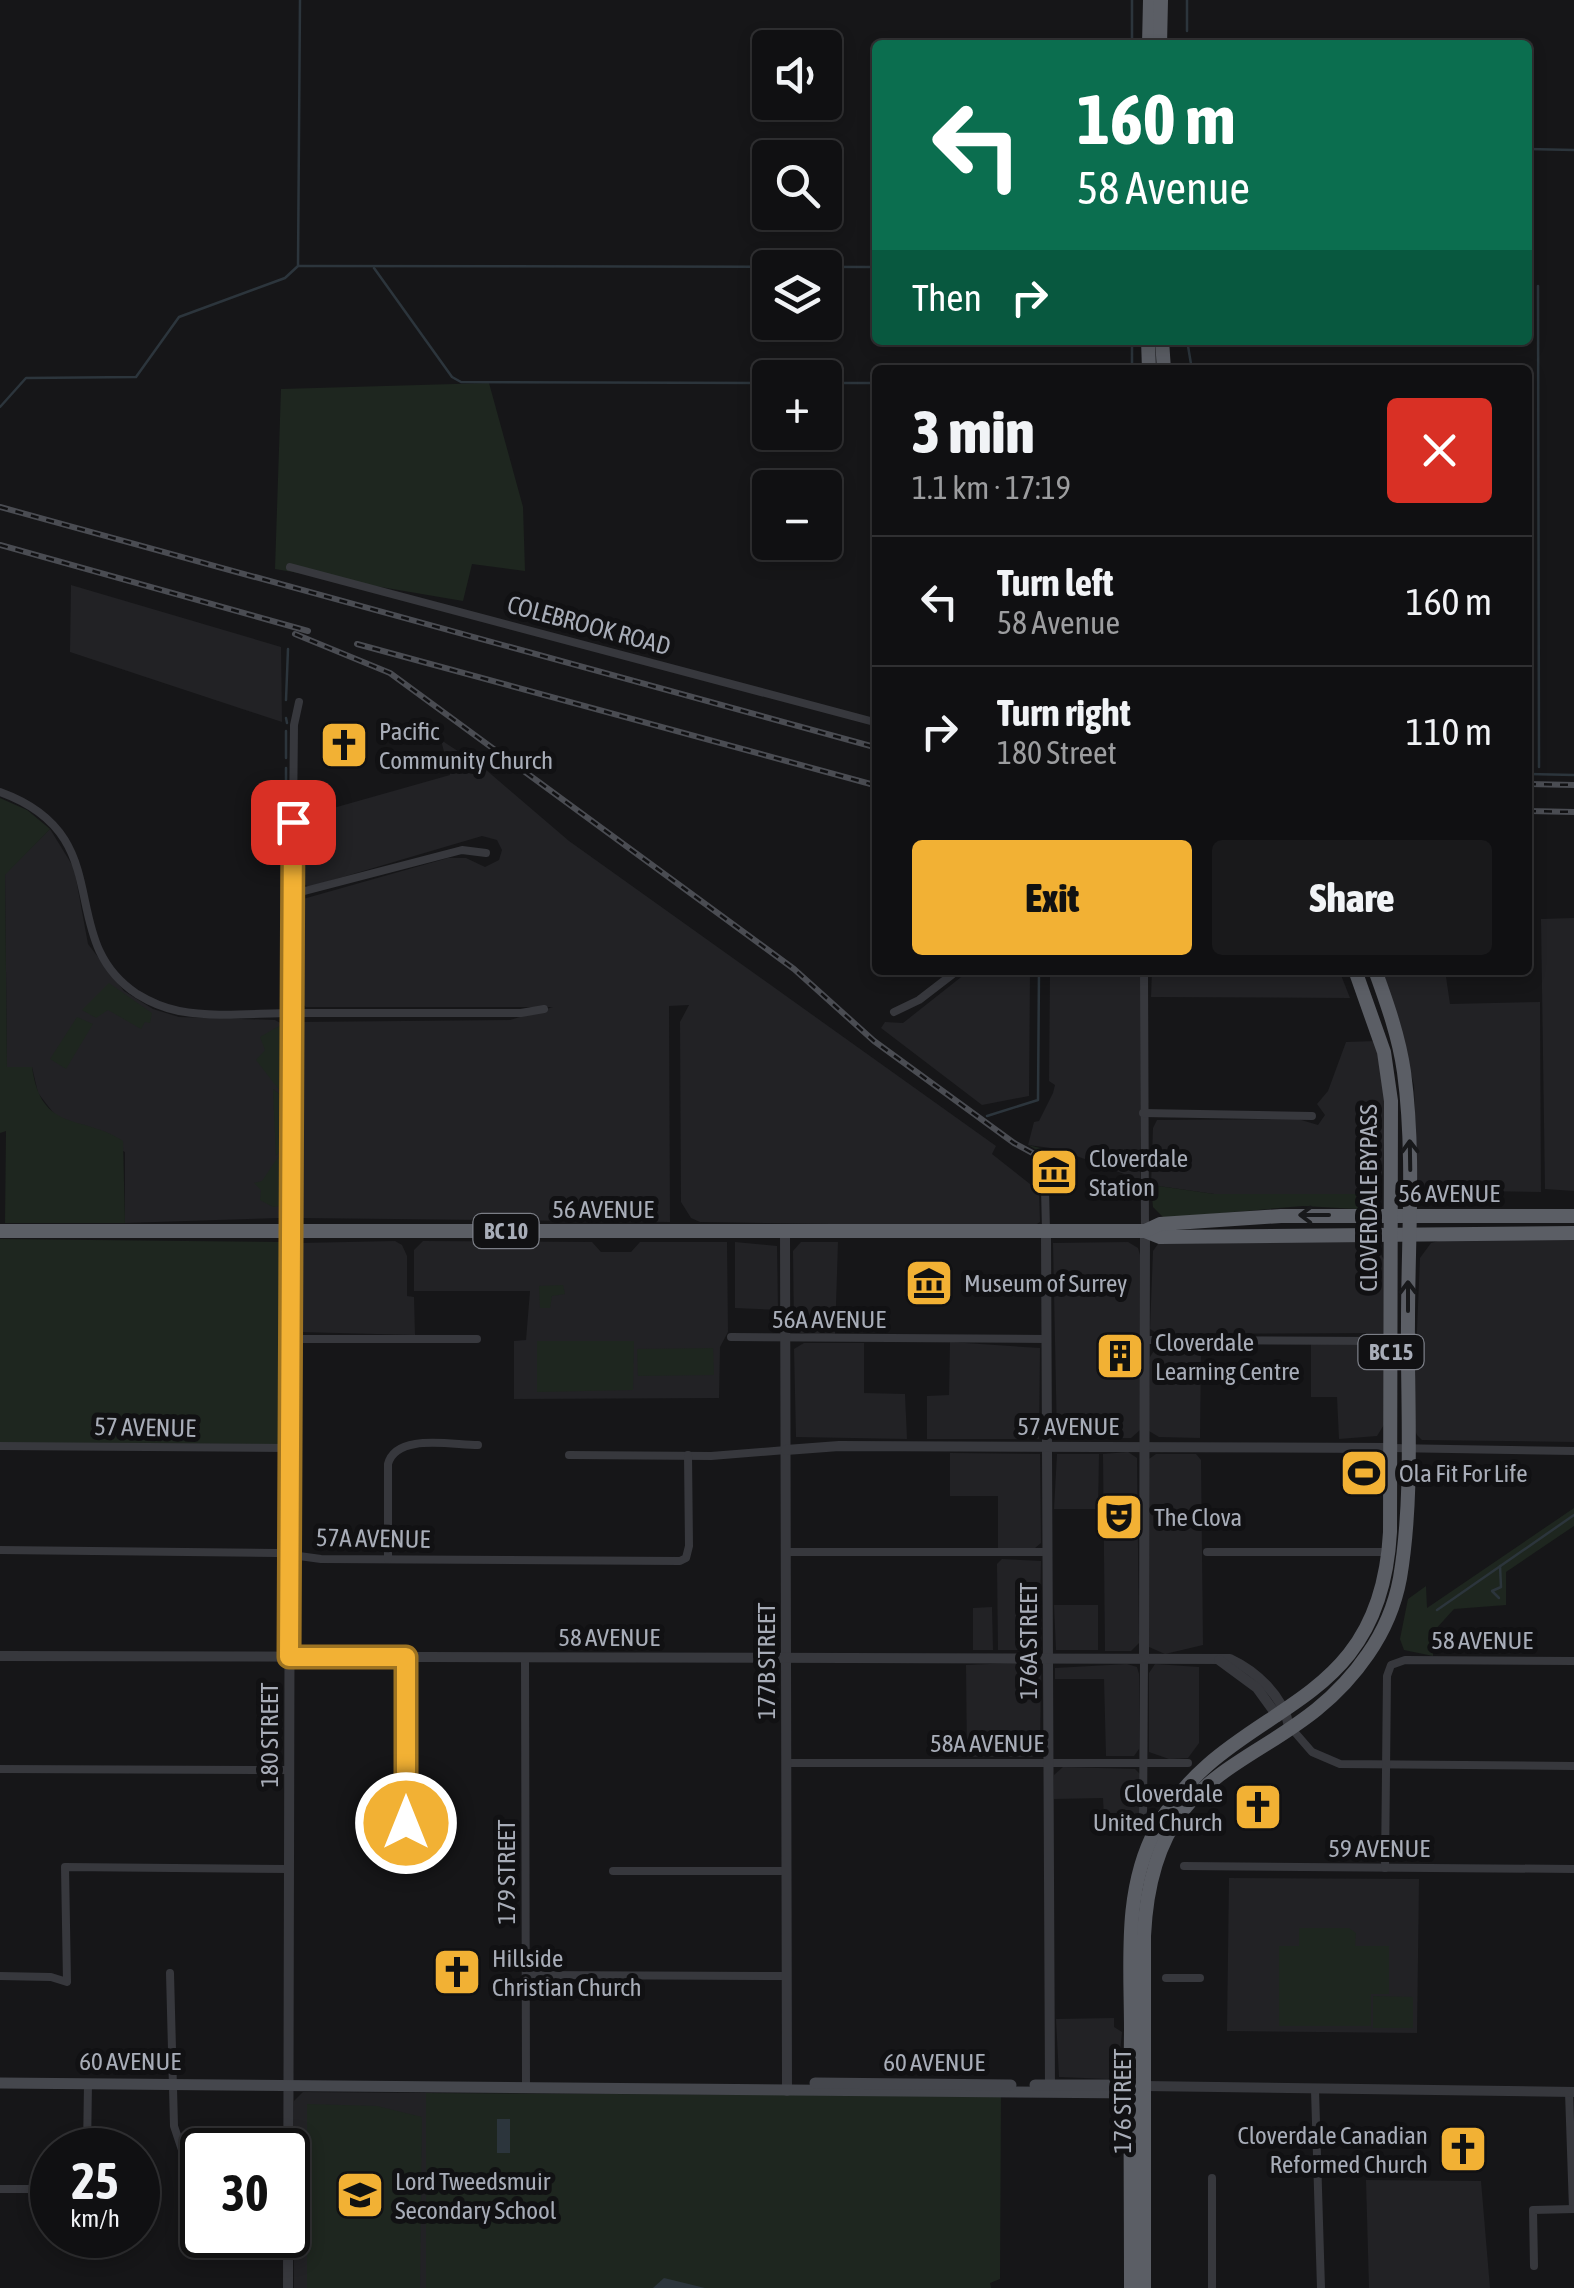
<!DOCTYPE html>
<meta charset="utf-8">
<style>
:root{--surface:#101012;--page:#19191b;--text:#f1f3f6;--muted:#9c9d9f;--line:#303032;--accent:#f2b134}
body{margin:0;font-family:"Asap Condensed",sans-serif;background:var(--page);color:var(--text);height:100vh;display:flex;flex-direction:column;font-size:38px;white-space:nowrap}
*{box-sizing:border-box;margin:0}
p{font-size:32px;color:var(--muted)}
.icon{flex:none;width:55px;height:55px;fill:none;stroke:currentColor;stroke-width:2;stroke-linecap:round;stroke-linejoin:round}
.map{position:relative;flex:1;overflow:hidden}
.details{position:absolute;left:872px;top:365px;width:660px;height:610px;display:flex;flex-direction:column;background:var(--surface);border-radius:10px;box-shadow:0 5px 15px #0003,0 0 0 2px var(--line)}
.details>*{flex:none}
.banner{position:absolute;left:872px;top:40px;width:660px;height:305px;border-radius:10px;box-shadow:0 5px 15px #0003,0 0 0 2px var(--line);background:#0b6e4f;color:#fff;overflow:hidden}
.buttons{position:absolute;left:752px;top:30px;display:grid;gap:20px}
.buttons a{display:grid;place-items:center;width:90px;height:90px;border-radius:10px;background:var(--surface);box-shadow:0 5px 15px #0003,0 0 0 2px var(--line);font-size:50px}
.speed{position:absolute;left:30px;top:2128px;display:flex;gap:20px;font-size:50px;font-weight:700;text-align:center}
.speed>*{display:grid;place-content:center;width:130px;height:130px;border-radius:50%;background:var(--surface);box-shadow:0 5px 15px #0003,0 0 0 2px var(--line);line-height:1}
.speed small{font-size:25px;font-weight:400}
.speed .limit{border:5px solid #111;border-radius:15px;background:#fff;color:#111}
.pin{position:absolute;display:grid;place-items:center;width:85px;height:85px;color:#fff;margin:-42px;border-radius:20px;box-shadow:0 5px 15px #0006}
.me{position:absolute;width:110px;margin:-55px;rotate:0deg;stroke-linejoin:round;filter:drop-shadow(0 0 8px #0008)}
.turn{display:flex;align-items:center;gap:35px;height:210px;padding:0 40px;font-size:45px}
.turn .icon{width:130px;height:130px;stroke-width:2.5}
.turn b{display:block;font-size:70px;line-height:85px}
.then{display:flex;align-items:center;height:95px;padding:0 40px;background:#0003;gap:20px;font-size:38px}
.round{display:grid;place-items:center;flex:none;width:105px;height:105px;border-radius:10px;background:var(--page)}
.summary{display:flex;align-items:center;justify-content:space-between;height:170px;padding:0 40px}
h1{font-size:60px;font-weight:800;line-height:75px}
.button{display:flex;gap:20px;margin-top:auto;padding:20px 40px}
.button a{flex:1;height:115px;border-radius:10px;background:var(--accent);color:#111;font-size:40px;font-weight:800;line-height:115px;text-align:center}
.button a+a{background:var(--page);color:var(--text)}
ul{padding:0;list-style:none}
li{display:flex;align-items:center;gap:30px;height:130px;padding:0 40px;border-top:2px solid var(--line)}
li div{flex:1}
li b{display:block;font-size:38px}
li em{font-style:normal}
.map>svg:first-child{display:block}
</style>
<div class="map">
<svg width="1574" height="2288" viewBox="0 0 1574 2288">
<rect width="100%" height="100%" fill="#161618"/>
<!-- built -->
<g fill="#222225">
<polygon points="71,585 281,647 282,722 70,652"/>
<polygon points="441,740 485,769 569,841 996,1146 992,1154 1039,1191 1040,1222 1032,1227 700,1222 691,1218 681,1202 680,1022 689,1005 669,1006 670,1222 300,1218 296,1132 298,1022 510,1020 553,1007 306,1007 299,1002 298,906 303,899 448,858 466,858 485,867 499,860 502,850 497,840 482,836 309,887 299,882 298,818 450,775"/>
<polygon points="50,829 74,868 88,944 124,991 153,1009 179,1017 275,1020 284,1025 284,1211 279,1218 125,1223 125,1152 55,1115 38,1093 32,1067 7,1067 5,874"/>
<polygon points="1574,918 1574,1191 1545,1189 1541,919"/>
<polygon points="970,970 1030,970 1029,1096 982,1105 881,1028 885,1022 903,1023"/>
<polygon points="1064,970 1141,970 1140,1180 1058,1149 1028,1145 1034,1122 1039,1121 1053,1093 1055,1085 1049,1081 1050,972"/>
<polygon points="1152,970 1339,970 1350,998 1151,997"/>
<polygon points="1383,970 1445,970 1450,1004 1540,1002 1541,1192 1426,1190 1417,1179 1414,1085"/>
<polygon points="1376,1041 1386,1107 1381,1194 1214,1194 1151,1185 1153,1128 1157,1120 1298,1119 1318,1125 1325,1115 1317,1104 1328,1091 1346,1042"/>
<polygon points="1450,1238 1574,1240 1574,1442 1422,1440 1417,1435 1413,1426 1420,1258 1431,1243"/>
<polygon points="395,1241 402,1245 407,1256 407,1296 414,1297 415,1335 299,1332 300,1243"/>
<polygon points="423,1241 592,1242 601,1252 631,1252 640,1242 727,1242 728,1332 720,1347 719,1398 514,1399 514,1341 526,1340 530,1291 414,1291 414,1250"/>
<polygon points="1363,1241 1377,1248 1386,1263 1385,1333 1158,1334 1150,1329 1153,1251 1158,1244"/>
<polygon points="735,1242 777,1246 778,1310 735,1308"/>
<polygon points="801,1242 838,1242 835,1336 801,1333 794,1327 793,1251"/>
<polygon points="1128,1242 1138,1248 1140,1255 1140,1430 1131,1438 1057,1438 1053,1243"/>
<polygon points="950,1342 1040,1348 1039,1439 927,1439 927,1396 949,1395"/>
<polygon points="804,1343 864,1343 864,1393 905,1394 907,1439 796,1437 794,1349"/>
<polygon points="1311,1344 1385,1345 1385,1423 1377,1436 1339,1439 1337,1397 1311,1397"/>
<polygon points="1157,1346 1201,1348 1200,1438 1159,1437 1149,1431 1150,1357"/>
<polygon points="1128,1452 1137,1458 1139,1643 1131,1651 1105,1651 1103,1454"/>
<polygon points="950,1453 1040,1454 1041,1543 1035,1548 998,1548 998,1496 950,1496"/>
<polygon points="1057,1454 1099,1454 1098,1509 1054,1509"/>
<polygon points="1156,1454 1196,1454 1201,1460 1203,1645 1165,1654 1149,1647 1149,1459"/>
<polygon points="1002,1559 1041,1561 1039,1650 998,1650 997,1564"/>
<polygon points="1054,1605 1098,1605 1098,1650 1056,1650"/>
<polygon points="992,1607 993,1650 973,1650 973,1608"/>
<polygon points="1033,1662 1041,1667 1040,1752 1032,1757 967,1757 966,1665"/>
<polygon points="1127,1664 1137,1667 1139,1674 1139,1749 1134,1756 1106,1756 1104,1679 1055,1679 1055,1668"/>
<polygon points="1155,1664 1199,1667 1199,1743 1188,1758 1169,1759 1149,1752 1149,1673"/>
<polygon points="1063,1767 1135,1769 1140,1774 1140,1816 1104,1817 1103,1798 1054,1799 1054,1775"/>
<polygon points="1229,1878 1419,1879 1417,2033 1227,2031"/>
<polygon points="1114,2018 1114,2027 1122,2032 1118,2075 1108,2079 1059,2077 1056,2019"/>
<polygon points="303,2092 426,2093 426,2288 294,2288 294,2101"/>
<polygon points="1366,2180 1481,2181 1490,2288 1369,2288"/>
</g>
<!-- green -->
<g fill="#1e261f">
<polygon points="489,383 523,507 525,571 472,564 463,601 275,569 281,389"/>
<path d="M 0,798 L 27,810 L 50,829 L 5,875 L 7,1067 L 32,1067 C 41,1134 83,1114 123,1141 L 125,1223 L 5,1223 L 6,1131 L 0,1133 Z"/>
<polygon points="109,983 152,1013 150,1023 145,1022 141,1029 108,1010 96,1018 82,1010"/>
<polygon points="77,1017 93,1024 66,1069 50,1059"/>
<polygon points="279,1026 281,1029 280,1091 256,1060 265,1050 260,1037"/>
<polygon points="273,1089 280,1094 280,1151 276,1156"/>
<polygon points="1028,1145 1076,1157 1070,1169"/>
<polygon points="280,1154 280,1206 273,1207 260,1200 261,1190 254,1183 262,1181"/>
<polygon points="1151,1185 1214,1194 1381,1194 1371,1204 1357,1209 1303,1206 1164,1218 1153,1207"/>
<polygon points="0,1239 279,1242 284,1248 282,1444 0,1443"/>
<polygon points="539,1286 563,1285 565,1294 552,1296 550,1308 540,1308"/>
<polygon points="537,1341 634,1341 633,1390 537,1392"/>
<polygon points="713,1348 714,1375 638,1376 637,1349"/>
<polygon points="1574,1508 1574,1526 1506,1572 1506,1605 1454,1609 1433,1632 1433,1656 1404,1650 1400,1639 1408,1599 1426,1586 1427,1608"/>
<polygon points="1299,1928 1349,1928 1356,1933 1355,1946 1389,1946 1389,1994 1371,1994 1371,2026 1279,2026 1279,1946 1299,1946"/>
<polygon points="1373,1996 1413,1997 1413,2028 1373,2028"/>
<polygon points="426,2093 1001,2096 1000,2279 990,2283 991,2288 426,2288"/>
<polygon points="307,2104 377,2106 422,2117 420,2288 307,2288"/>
</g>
<!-- water -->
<g fill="#2c353c">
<rect x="497" y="2119" width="13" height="34"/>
<polygon points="664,2278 705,2288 653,2288"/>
</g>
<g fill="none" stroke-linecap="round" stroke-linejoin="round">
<!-- stream -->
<g stroke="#2c353c" stroke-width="2.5">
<polyline points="1132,0 1132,45"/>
<polyline points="1187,31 1187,0"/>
<polyline points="1528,149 1574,150"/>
<polyline points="299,266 878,267"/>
<polyline points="374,268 452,377 461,382 770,383"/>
<polyline points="1528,275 1530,275"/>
<polyline points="1538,286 1539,767"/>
<polyline points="1187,340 1192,370"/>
<polyline points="1132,370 1132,340"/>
<polyline points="825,383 878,383"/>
<polyline points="0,407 26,378 136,377 179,317 285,278 298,266 300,0"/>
<polyline points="286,700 288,649"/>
<polyline points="286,718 287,723"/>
<polyline points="286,758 286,731"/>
<polyline points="1528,774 1574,775"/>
<polyline points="286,812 286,768"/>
<polyline points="286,865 286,820"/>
<polyline points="285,880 285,889"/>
<polyline points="987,1116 1038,1100 1039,970"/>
<polyline points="1499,1598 1492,1591 1501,1587 1500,1566"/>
<polyline points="1437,1610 1574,1515"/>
</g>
<!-- minor -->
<g stroke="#37383d" stroke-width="8">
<polyline points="290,567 878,723"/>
<path d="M 0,792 C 122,836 52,938 137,994 C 150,1002 164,1008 179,1011 C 216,1018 256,1013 293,1013 C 369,1013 445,1013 521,1013 L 544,1009"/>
<polyline points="293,894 462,850 486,853"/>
<polyline points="1144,970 1145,1230"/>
<polyline points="894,1012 919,1000 958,970"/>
<polyline points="291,1013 294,725 299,702"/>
<polyline points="1143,1113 1312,1116"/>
<polyline points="1045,1189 1046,1230"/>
<polyline points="731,1337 1047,1339"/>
<polyline points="290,1339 477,1339"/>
<polyline points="1145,1340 1375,1341"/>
<polyline points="0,1446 289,1448"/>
<polyline points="1391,1448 1574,1451"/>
<polyline points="569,1455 711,1456 786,1450"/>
<polyline points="0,1550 277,1553 321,1559 680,1561 686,1558 689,1546 688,1455"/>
<polyline points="786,1552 1048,1552"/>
<polyline points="1207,1552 1389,1552"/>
<path d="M 388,1559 L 388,1464 C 396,1433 451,1445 478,1445"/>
<polyline points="406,1657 406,1823"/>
<polyline points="525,1657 526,2086"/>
<polyline points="1292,1729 1312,1752 1340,1764 1574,1766"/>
<polyline points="787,1763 1188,1763"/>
<polyline points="0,1769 289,1770"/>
<polyline points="1143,1827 1144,1658"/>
<polyline points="1184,1866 1574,1869"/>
<polyline points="1385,1868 1387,1676 1391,1665 1405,1660 1574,1661"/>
<polyline points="613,1871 787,1871"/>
<polyline points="170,1973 174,2126 190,2174 190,2219"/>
<polyline points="526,1975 787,1976"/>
<polyline points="0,1976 51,1977 67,1982 65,1867 288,1869"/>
<polyline points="1166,1978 1200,1978"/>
<polyline points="1315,2090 1321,2288"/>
<polyline points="1569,2092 1573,2209"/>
<polyline points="87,2150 88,2083"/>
<polyline points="1212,2178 1212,2288"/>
<polyline points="0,2189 52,2189"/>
<polyline points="1534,2266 1533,2210 1574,2209"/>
</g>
<!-- tertiary -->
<g stroke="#37383d" stroke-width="10">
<polyline points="785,1231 787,2091"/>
<polyline points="1046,1234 1050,2092"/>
<polyline points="786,1450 839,1446 1391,1448"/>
<path d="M 0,1656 L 1230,1659 C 1256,1671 1283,1696 1289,1726"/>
<polyline points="1144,1658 1145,1231"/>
<polyline points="1219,1660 1257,1688 1278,1717"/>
<polyline points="1144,2086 1574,2092"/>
<polyline points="288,2288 291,1013"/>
</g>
<!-- secondary -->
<g stroke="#45474d" stroke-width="11">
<polyline points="0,2083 1136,2093"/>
<polyline points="815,2083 1011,2085"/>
<polyline points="1035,2085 1136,2085"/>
</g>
<!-- trunk -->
<g stroke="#5b5e65" stroke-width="14">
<polyline points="1149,45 1150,0"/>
<polyline points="1160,45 1161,0"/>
<polyline points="1148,340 1149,370"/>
<polyline points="1162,340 1164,370"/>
<polyline points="0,1231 1145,1231 1160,1237 1574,1233"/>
<polyline points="1145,1231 1160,1224 1281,1216 1574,1216"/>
<path d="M 1131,2288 C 1131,2202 1130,2116 1131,2030 C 1131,1963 1123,1890 1156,1829 C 1228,1697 1380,1721 1390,1532 L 1391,1101 L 1384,1052 L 1355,970"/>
<path d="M 1144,2288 L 1144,1936 C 1153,1744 1285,1776 1368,1654 C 1384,1631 1395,1605 1400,1578 C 1414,1495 1407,1404 1408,1321 C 1408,1238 1415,1154 1404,1072 C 1399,1037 1387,1003 1375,970"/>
</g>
<!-- rail casing -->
<g stroke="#4a4c52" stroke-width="6">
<g id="rail">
<polyline points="0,507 878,748"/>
<polyline points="0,545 308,631"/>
<polyline points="295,634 390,673 794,969 874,1041 1014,1143 1066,1171"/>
<polyline points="357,644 878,786"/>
<polyline points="1528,784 1574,785"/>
<polyline points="1528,811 1574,812"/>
</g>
</g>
<!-- rail -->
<use href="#rail" stroke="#111113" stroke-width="2.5" stroke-dasharray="8" stroke-linecap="butt"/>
</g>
<!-- one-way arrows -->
<defs><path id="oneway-shaft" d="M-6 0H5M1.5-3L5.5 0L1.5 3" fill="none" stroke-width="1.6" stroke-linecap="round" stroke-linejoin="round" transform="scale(2.5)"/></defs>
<g stroke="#18191b">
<use href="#oneway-shaft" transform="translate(1410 1155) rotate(-91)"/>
<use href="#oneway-shaft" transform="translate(1314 1215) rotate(180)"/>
<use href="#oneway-shaft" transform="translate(1408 1296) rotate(-90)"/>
</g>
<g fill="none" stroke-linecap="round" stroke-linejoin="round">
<!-- route casing -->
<g stroke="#9d7322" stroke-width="25">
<polyline id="route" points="293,822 289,1657 406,1657 406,1823"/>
</g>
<!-- route -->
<use href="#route" stroke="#f2b134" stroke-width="18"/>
</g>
<!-- icons -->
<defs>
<g id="church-square" transform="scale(2.5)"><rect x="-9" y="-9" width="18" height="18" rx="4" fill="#f2b134" stroke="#111113"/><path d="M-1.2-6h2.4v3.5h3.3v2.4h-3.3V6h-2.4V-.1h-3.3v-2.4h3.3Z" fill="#111"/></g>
<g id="museum-square" transform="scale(2.5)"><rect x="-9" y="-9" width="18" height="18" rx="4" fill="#f2b134" stroke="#111113"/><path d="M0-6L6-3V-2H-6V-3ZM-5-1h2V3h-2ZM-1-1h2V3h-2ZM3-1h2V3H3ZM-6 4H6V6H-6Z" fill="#111"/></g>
<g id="building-square" transform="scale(2.5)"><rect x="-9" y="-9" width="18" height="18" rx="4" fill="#f2b134" stroke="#111113"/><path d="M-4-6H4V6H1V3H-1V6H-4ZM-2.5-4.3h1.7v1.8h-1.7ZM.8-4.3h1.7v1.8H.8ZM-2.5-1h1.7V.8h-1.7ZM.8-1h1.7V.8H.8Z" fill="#111"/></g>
<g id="stadium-square" transform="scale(2.5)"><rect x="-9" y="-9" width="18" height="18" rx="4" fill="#f2b134" stroke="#111113"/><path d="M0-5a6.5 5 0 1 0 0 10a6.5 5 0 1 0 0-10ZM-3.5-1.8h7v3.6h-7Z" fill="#111"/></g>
<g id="theatre-square" transform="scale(2.5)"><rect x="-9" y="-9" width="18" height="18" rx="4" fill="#f2b134" stroke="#111113"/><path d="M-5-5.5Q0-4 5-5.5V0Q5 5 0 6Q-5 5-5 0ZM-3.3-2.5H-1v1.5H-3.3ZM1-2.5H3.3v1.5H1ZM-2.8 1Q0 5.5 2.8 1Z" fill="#111"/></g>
<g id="school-square" transform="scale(2.5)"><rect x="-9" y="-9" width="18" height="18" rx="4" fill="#f2b134" stroke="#111113"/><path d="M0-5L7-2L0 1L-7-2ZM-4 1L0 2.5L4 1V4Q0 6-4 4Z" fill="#111"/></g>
</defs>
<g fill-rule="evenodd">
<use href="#church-square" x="344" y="745"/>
<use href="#museum-square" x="1054" y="1172"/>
<use href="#museum-square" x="929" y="1283"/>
<use href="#building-square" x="1120" y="1356"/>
<use href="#stadium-square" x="1364" y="1473"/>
<use href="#theatre-square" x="1119" y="1517"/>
<use href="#church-square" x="1258" y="1807"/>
<use href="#church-square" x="457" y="1972"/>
<use href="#church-square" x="1463" y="2149"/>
<use href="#school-square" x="360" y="2195"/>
</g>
<g text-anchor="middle" stroke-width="10" stroke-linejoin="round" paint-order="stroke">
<!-- shield labels -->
<g fill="#111113" stroke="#7b7e86" stroke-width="2.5">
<rect x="473.5" y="1214" width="65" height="34" rx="8"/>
<rect x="1358.5" y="1335" width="65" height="34" rx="8"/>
</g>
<g font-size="22" font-weight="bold" fill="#a8adb8">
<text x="506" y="1239">BC 10</text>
<text x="1391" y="1360">BC 15</text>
</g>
<!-- street labels -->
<g font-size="25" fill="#a8adb8" stroke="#111113">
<text transform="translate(589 625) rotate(15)" y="9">COLEBROOK ROAD</text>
<text x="1449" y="1202">56 AVENUE</text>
<text transform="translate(1368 1198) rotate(-90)" y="9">CLOVERDALE BYPASS</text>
<text x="603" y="1218">56 AVENUE</text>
<text x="829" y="1328">56A AVENUE</text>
<text x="1068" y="1435">57 AVENUE</text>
<text transform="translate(145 1427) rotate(1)" y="9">57 AVENUE</text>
<text transform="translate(373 1538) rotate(1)" y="9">57A AVENUE</text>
<text x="609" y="1646">58 AVENUE</text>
<text x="1482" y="1649">58 AVENUE</text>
<text transform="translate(1028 1641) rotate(-90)" y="9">176A STREET</text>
<text transform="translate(766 1661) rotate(-90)" y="9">177B STREET</text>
<text transform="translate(269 1735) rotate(-90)" y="9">180 STREET</text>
<text x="987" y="1752">58A AVENUE</text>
<text x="1379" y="1857">59 AVENUE</text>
<text transform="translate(506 1872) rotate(-90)" y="9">179 STREET</text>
<text x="130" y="2070">60 AVENUE</text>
<text x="934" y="2071">60 AVENUE</text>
<text transform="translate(1122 2101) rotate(-90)" y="9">176 STREET</text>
</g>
<!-- poi labels -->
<g font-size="25" fill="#a8adb8" stroke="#111113" text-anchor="start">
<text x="379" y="740">Pacific<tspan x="379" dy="29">Community Church</tspan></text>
<text x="1089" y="1167">Cloverdale<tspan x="1089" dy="29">Station</tspan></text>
<text x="964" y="1292">Museum of Surrey</text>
<text x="1155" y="1351">Cloverdale<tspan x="1155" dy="29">Learning Centre</tspan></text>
<text x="1399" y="1482">Ola Fit For Life</text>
<text x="1154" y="1526">The Clova</text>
<text x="1223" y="1802" text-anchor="end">Cloverdale<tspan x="1223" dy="29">United Church</tspan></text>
<text x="492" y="1967">Hillside<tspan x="492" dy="29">Christian Church</tspan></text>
<text x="1428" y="2144" text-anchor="end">Cloverdale Canadian<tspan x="1428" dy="29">Reformed Church</tspan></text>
<text x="395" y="2190">Lord Tweedsmuir<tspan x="395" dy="29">Secondary School</tspan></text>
</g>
</g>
</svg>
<div class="buttons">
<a><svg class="icon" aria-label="sound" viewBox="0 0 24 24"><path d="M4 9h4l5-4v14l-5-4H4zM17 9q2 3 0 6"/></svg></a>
<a><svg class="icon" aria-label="search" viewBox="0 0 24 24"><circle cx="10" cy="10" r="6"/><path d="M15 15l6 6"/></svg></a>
<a><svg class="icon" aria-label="layers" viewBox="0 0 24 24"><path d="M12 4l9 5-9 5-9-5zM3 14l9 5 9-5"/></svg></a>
<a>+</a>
<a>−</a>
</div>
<div class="speed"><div>25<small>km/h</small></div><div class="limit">30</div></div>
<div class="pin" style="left:293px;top:822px;background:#d93025"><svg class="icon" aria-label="arrive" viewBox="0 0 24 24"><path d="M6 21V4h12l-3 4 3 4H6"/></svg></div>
<svg class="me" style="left:406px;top:1823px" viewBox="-20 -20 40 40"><circle r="17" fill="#f2b134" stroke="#fff" stroke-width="3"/><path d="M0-11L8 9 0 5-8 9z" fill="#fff"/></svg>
<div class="banner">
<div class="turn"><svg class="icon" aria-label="left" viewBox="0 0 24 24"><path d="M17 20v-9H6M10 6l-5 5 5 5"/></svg><div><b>160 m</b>58 Avenue</div></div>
<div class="then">Then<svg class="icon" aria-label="right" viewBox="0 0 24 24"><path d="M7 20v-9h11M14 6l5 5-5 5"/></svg></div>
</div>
<section class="details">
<div class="summary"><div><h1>3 min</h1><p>1.1 km · 17:19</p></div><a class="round" style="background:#d93025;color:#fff"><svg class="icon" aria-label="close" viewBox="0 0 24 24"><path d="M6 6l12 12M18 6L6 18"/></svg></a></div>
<ul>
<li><svg class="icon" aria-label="left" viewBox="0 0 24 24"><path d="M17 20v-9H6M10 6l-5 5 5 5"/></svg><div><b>Turn left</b><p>58 Avenue</p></div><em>160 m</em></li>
<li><svg class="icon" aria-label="right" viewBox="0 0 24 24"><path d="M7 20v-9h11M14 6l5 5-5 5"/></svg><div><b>Turn right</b><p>180 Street</p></div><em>110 m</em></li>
</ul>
<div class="button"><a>Exit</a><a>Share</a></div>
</section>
</div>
